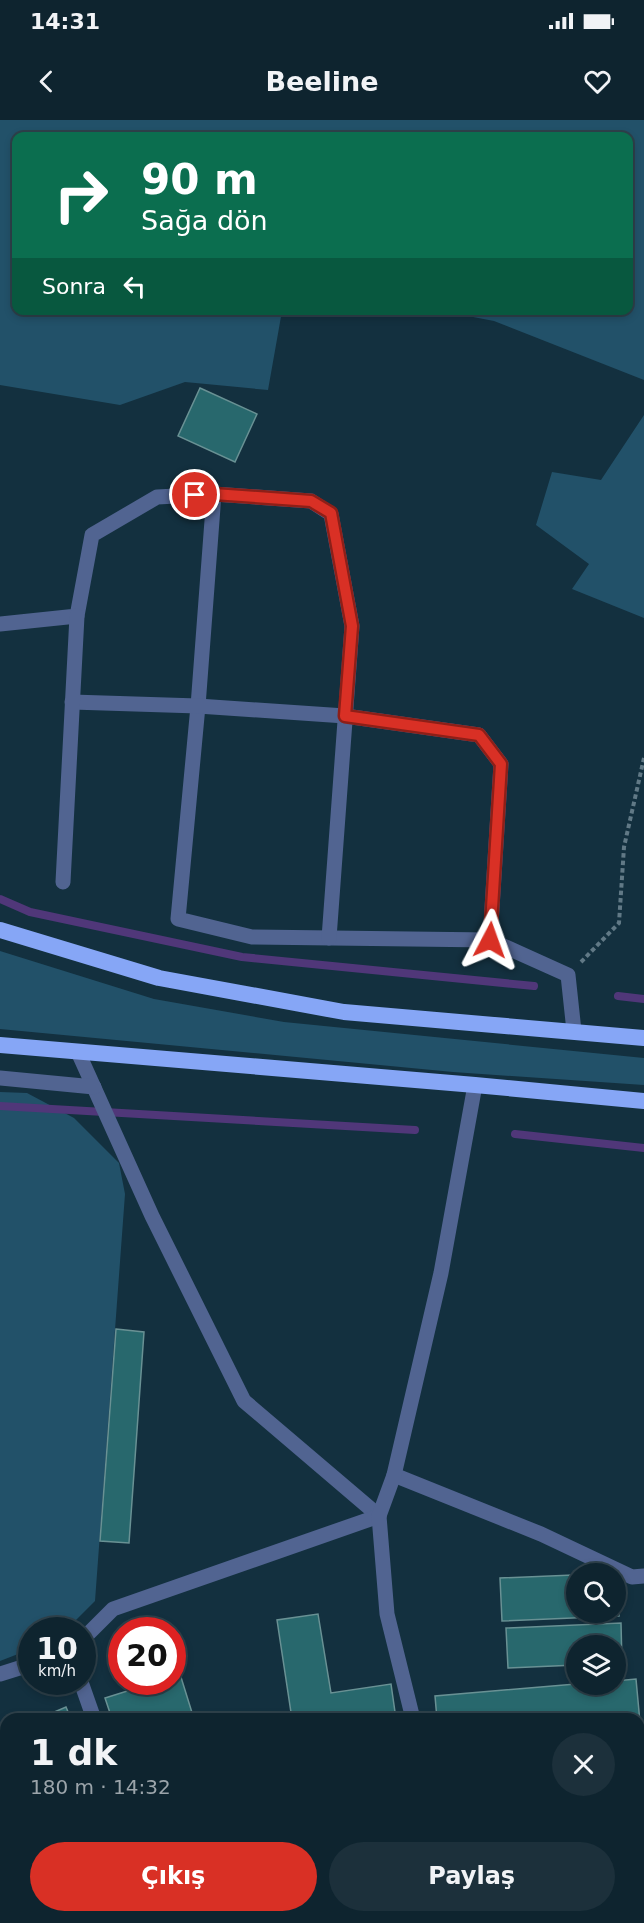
<!DOCTYPE html>
<html lang="tr">
<meta charset="utf-8">
<style>
:root{--surface:#0e242f;--page:#1c303b;--text:#f1f3f6;--muted:#9ba4aa;--line:#2e414b;--accent:#d93025}
body{margin:0;font-family:"DejaVu Sans",sans-serif;background:var(--page);color:var(--text);height:100vh;display:flex;flex-direction:column;font-size:22px;white-space:nowrap}
*{box-sizing:border-box;margin:0}
p{font-size:20px;color:var(--muted)}
.icon{flex:none;width:33px;height:33px;fill:none;stroke:currentColor;stroke-width:2;stroke-linecap:round;stroke-linejoin:round}
.map{position:relative;flex:1;overflow:hidden}
.drawer{position:absolute;left:0px;top:1593px;width:645px;height:210px;display:flex;flex-direction:column;background:var(--surface);border-radius:18px 18px 0 0;box-shadow:0 3px 9px #0003,0 0 0 2px var(--line)}
.drawer>*{flex:none}
.hud{position:absolute;left:12px;top:12px;width:621px;height:183px;border-radius:12px;box-shadow:0 3px 9px #0003,0 0 0 2px var(--line);background:#0b6e4f;color:#fff;overflow:hidden}
.buttons{position:absolute;left:566px;top:1443px;display:grid;gap:12px}
.buttons a{display:grid;place-items:center;width:60px;height:60px;border-radius:50%;background:var(--surface);box-shadow:0 3px 9px #0003,0 0 0 2px var(--line);font-size:30px}
.speed{position:absolute;left:18px;top:1497px;display:flex;gap:12px;font-size:30px;font-weight:700;text-align:center}
.speed>*{display:grid;place-content:center;width:78px;height:78px;border-radius:50%;background:var(--surface);box-shadow:0 3px 9px #0003,0 0 0 2px var(--line);line-height:1}
.speed small{font-size:15px;font-weight:400}
.speed .limit{border:9px solid #d22;background:#fff;color:#111}
.pin{position:absolute;display:grid;place-items:center;width:51px;height:51px;color:#fff;margin:-26px;border:3px solid #fff;border-radius:50%;box-shadow:0 2px 6px #0007}
.me{position:absolute;width:66px;margin:-33px;rotate:4deg;stroke-linejoin:round;filter:drop-shadow(0 0 4px #0008)}
.turn{display:flex;align-items:center;gap:21px;height:126px;padding:0 30px;font-size:27px}
.turn .icon{width:78px;height:78px;stroke-width:2.5}
.turn b{display:block;font-size:42px;line-height:51px}
.then{display:flex;align-items:center;height:57px;padding:0 30px;background:#0003;gap:12px;font-size:22px}
.round{display:grid;place-items:center;flex:none;width:63px;height:63px;border-radius:32px;background:var(--page)}
.headline{display:flex;align-items:center;justify-content:space-between;height:102px;padding:0 30px}
h1{font-size:36px;font-weight:700;line-height:45px}
.button{display:flex;gap:12px;margin-top:auto;padding:12px 30px}
.button a{flex:1;height:69px;border-radius:36px;background:var(--accent);color:#fff;font-size:24px;font-weight:700;line-height:69px;text-align:center}
.button a+a{background:var(--page);color:var(--text)}
.status{display:flex;justify-content:space-between;align-items:center;height:42px;padding:0 30px;background:var(--surface);direction:ltr}
.status svg{height:16px;fill:currentColor}
header{display:flex;justify-content:space-between;align-items:center;height:78px;padding:0 30px;background:var(--surface);font-size:27px;font-weight:700}
.map>svg:first-child{display:block}
</style>
<div class="status"><b>14:31</b><svg viewBox="0 0 49 12"><path d="M0 12V9h3v3zM5 12V6h3v6zM10 12V3h3v9zM15 12V0h3v12zM26 1h20v11H26zM47 4h2v5h-2z"/></svg></div>
<header><svg class="icon" aria-label="back" viewBox="0 0 24 24"><path d="M15 5l-7 7 7 7"/></svg>Beeline<svg class="icon" aria-label="heart" viewBox="0 0 24 24"><path d="M12 20l-8-8c-3-5 5-10 8-4 3-6 11-1 8 4z"/></svg></header>
<div class="map">
<svg width="644" height="1803" viewBox="0 0 644 1803">
<rect width="100%" height="100%" fill="#13303f"/>
<!-- green -->
<g fill="#225169">
<polygon points="0,0 644,0 644,260 494,201 442,191 628,190 628,16 16,16 16,190 282,191 268,270 185,262 120,285 0,265"/>
<polygon points="644,295 644,498 572,469 589,444 536,405 552,352 601,360"/>
<polygon points="0,831 154,879 284,902 644,938 644,965 453,952 0,909"/>
<polygon points="0,972 27,973 74,998 119,1043 125,1074 95,1481 66,1510 32,1510 31,1529 0,1541"/>
</g>
<g fill="none" stroke-linecap="round" stroke-linejoin="round">
<!-- stream -->
<g stroke="#503779" stroke-width="8">
<polyline points="0,779 30,792 242,837 534,866"/>
<polyline points="618,876 644,879"/>
<polyline points="0,986 415,1010"/>
<polyline points="515,1014 644,1028"/>
</g>
</g>
<!-- building -->
<g fill="#28686d" stroke="#699194" stroke-width="1.5">
<polygon points="200,268 257,294 235,342 178,316"/>
<polygon points="116,1209 144,1212 129,1423 100,1421"/>
<polygon points="573,1455 574,1475 576,1475 576,1492 615,1492 615,1473 619,1473 619,1496 502,1501 500,1458"/>
<polygon points="318,1494 331,1573 391,1564 396,1599 292,1599 277,1500"/>
<polygon points="621,1503 622,1544 615,1544 615,1526 576,1526 576,1545 508,1548 506,1508"/>
<polygon points="180,1554 194,1599 112,1599 105,1578 156,1562 172,1562 172,1556"/>
<polygon points="636,1559 644,1646 639,1647 639,1599 437,1599 435,1576 576,1564 615,1564 615,1561"/>
<polygon points="66,1587 71,1599 38,1599"/>
<polygon points="6,1663 6,1766 0,1769 0,1665"/>
<polygon points="6,1774 6,1797 140,1797 141,1803 0,1803 0,1776"/>
<polygon points="179,1797 266,1797 268,1803 181,1803"/>
</g>
<g fill="none" stroke-linecap="round" stroke-linejoin="round">
<!-- path -->
<polyline stroke="#617986" stroke-width="4" stroke-dasharray="4.5 3" stroke-linecap="butt" points="581,842 619,803 624,727 644,638"/>
<!-- service -->
<g stroke="#516491" stroke-width="15">
<polyline points="214,374 198,586 178,799 252,817 490,820"/>
<polyline points="0,504 77,496 92,415 157,377 214,374 311,381 331,394 352,506 329,818"/>
<polyline points="72,582 198,586 345,596 479,615 501,644 490,820 568,855 574,911"/>
<polyline points="63,762 77,496"/>
<polyline points="78,932 152,1096 244,1281 379,1396"/>
<polyline points="0,958 94,967"/>
</g>
<!-- minor -->
<g stroke="#516491" stroke-width="15">
<polyline points="394,1355 541,1414 632,1457 644,1456"/>
<polyline points="82,1520 113,1489 379,1396"/>
<polyline points="0,1554 32,1544"/>
<polyline points="81,1562 94,1599"/>
<polyline points="413,1599 387,1494 379,1396 394,1355 441,1153 475,965"/>
<polyline points="160,1797 162,1803"/>
<polyline points="462,1797 463,1803"/>
</g>
<!-- trunk -->
<g stroke="#86a6f6" stroke-width="16">
<polyline points="0,810 159,858 344,892 644,918"/>
<polyline points="0,925 475,965 644,981"/>
</g>
</g>
<g fill="none" stroke-linecap="round" stroke-linejoin="round">
<!-- route casing -->
<g stroke="#8d1f18" stroke-width="15">
<polyline id="route" points="195,375 214,374 311,381 331,393 352,506 345,596 479,615 501,644 490,820"/>
</g>
<!-- route -->
<use href="#route" stroke="#d93025" stroke-width="10"/>
</g>
</svg>
<div class="buttons">
<a><svg class="icon" aria-label="search" viewBox="0 0 24 24"><circle cx="10" cy="10" r="6"/><path d="M15 15l6 6"/></svg></a>
<a><svg class="icon" aria-label="layers" viewBox="0 0 24 24"><path d="M12 4l9 5-9 5-9-5zM3 14l9 5 9-5"/></svg></a>
</div>
<div class="speed"><div>10<small>km/h</small></div><div class="limit">20</div></div>
<div class="pin" style="left:195px;top:375px;background:#d93025"><svg class="icon" aria-label="arrive" viewBox="0 0 24 24"><path d="M6 21V4h12l-3 4 3 4H6"/></svg></div>
<svg class="me" style="left:490px;top:820px" viewBox="-20 -20 40 40"><path d="M0-17L14 15 0 8-14 15z" fill="#d93025" stroke="#fff" stroke-width="4"/></svg>
<div class="hud">
<div class="turn"><svg class="icon" aria-label="right" viewBox="0 0 24 24"><path d="M7 20v-9h11M14 6l5 5-5 5"/></svg><div><b>90 m</b>Sağa dön</div></div>
<div class="then">Sonra<svg class="icon" aria-label="left" viewBox="0 0 24 24"><path d="M17 20v-9H6M10 6l-5 5 5 5"/></svg></div>
</div>
<section class="drawer">
<div class="headline"><div><h1>1 dk</h1><p>180 m · 14:32</p></div><a class="round"><svg class="icon" aria-label="close" viewBox="0 0 24 24"><path d="M6 6l12 12M18 6L6 18"/></svg></a></div>
<div class="button"><a>Çıkış</a><a>Paylaş</a></div>
</section>
</div>
